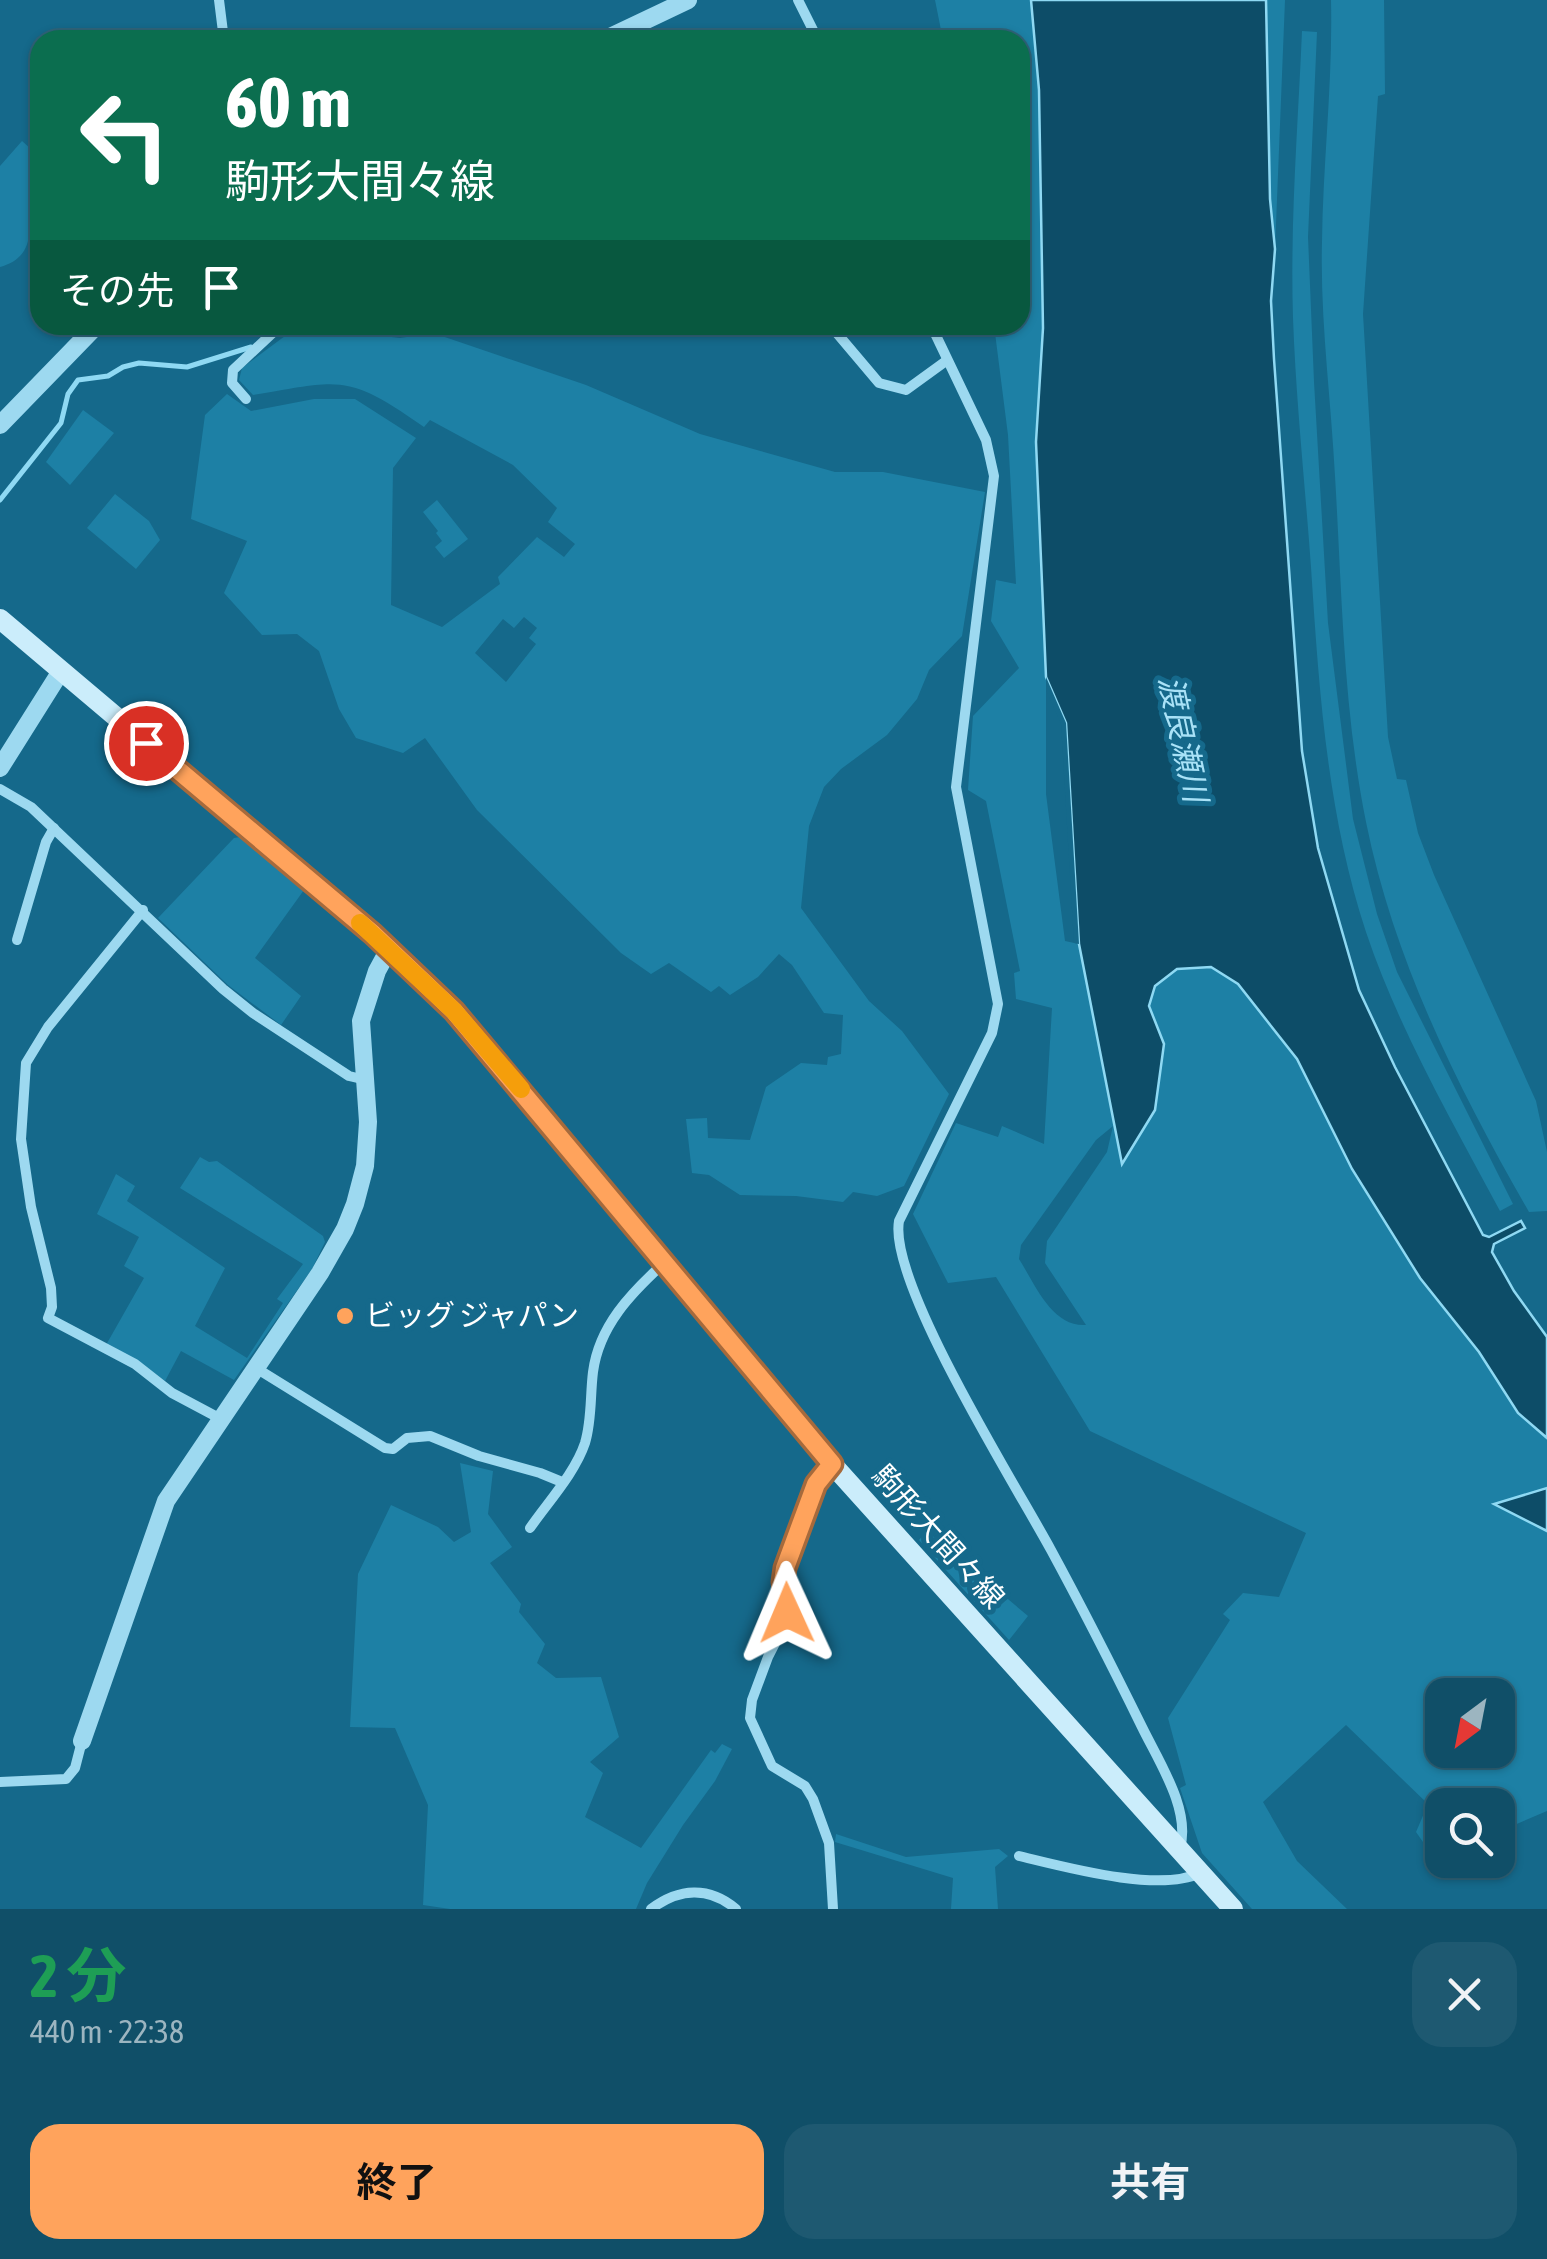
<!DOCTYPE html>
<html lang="ja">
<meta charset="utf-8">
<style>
:root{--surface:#104f68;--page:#1e5971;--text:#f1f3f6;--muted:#9cb5c0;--line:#30667c;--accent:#ffa35c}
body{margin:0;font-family:"Asap Condensed","Noto Sans JP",sans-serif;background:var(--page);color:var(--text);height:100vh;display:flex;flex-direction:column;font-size:38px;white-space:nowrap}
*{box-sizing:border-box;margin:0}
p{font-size:32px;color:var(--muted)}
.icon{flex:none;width:55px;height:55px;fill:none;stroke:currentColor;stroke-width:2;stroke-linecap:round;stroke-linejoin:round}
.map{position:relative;height:1909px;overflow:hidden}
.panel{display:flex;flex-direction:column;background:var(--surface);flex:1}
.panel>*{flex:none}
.hud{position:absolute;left:30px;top:30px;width:1000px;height:305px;border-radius:30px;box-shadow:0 2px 8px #0004,0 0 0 2px var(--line);background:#0b6e4f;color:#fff;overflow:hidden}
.needle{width:65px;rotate:212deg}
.controls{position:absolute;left:1425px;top:1678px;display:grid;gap:20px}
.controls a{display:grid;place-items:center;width:90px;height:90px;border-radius:20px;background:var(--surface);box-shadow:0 2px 8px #0004,0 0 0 2px var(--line);font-size:50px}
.pin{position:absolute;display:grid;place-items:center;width:85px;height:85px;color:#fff;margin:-42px;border:5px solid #fff;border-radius:50%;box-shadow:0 2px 10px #0007}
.me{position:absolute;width:110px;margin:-55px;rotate:359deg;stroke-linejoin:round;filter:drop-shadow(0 0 8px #0008)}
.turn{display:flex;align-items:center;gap:35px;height:210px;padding:0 30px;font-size:45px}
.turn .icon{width:130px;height:130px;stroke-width:2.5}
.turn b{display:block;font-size:70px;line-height:85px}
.then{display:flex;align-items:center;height:95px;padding:0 30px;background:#0003;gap:20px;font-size:38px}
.round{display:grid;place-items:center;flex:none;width:105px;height:105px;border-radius:30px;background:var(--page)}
.headline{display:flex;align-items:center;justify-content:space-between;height:170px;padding:0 30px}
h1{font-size:60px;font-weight:700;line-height:75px;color:#1e9e55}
.cta{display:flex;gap:20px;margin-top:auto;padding:20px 30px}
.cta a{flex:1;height:115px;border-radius:30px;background:var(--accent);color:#111;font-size:40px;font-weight:700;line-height:115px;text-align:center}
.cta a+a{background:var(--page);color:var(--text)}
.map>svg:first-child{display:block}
</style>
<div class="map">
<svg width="1547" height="1909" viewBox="0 0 1547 1909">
<rect width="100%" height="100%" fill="#15698b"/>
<!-- green -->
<g fill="#1d80a5" fill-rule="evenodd">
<path d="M 935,0 L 1031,0 L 1039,90 L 1043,328 L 1036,442 L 1046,677 L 1046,794 L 1065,941 L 1079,944 L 1122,1163 L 1155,1110 L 1164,1044 L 1149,1006 L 1155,986 L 1177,969 L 1211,967 L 1238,984 L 1297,1059 L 1352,1169 L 1420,1278 L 1479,1352 L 1518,1413 L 1547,1438 L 1547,1488 L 1496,1505 L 1547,1531 L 1547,1811 L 1498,1832 L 1498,1805 L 1442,1805 L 1442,1841 L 1430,1852 L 1416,1832 L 1428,1804 L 1346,1725 L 1263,1802 L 1297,1861 L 1347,1909 L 1252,1909 L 1202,1853 L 1180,1788 L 1186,1785 L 1168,1718 L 1230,1620 L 1223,1614 L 1243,1593 L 1279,1597 L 1306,1533 L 1090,1431 L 996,1277 L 948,1283 L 913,1214 L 956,1123 L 998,1137 L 1002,1126 L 1044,1144 L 1052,1008 L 1016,999 L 1014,973 L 1020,971 L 986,801 L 968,790 L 973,716 L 1019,668 L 991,621 L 996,580 L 1016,584 L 1008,435 L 994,325 L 1020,325 L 1020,40 L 943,40 ZM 1113,1126 L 1107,1152 L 1047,1241 L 1045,1263 L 1086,1325 C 1052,1327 1036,1286 1019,1259 L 1021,1245 L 1096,1140 ZM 1442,1695 L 1498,1695 L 1498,1750 L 1442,1750 Z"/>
<polygon points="1266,0 1285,0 1275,249 1270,199"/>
<path d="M 1331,0 L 1384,0 L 1385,94 L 1378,96 L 1363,314 L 1388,737 L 1397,779 L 1406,780 L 1418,833 L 1434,875 L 1536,1101 L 1547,1152 L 1547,1211 L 1529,1212 C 1459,1090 1394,961 1366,822 C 1343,708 1342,592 1335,476 C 1331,398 1320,320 1322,242 C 1323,161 1333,81 1331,0 Z"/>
<path d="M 1302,31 L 1317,32 L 1308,237 L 1314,382 L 1328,623 L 1353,819 L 1377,914 L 1397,972 L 1513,1204 L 1500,1211 C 1451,1119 1399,1030 1366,932 C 1327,813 1319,690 1311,567 C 1305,484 1296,401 1293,318 C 1290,222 1298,126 1302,31 Z"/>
<path d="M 22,141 L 40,157 L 40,224 L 28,219 C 32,243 25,260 0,267 L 0,166 Z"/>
<path d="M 317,325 L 336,325 L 358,333 L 400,338 L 433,333 L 586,385 L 700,434 L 835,472 L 883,472 L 985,492 L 962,636 L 929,670 L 917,699 L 887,735 L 841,769 L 824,787 L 809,826 L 801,908 L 869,1001 L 902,1031 L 949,1094 L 904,1186 L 877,1196 L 853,1192 L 843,1202 L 796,1196 L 740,1195 L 709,1175 L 692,1173 L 686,1119 L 707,1118 L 708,1138 L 750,1140 L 766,1087 L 801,1063 L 827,1065 L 828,1057 L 841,1054 L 843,1015 L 824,1013 L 792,965 L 779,954 L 758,977 L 730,995 L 719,986 L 711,992 L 669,963 L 651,974 L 621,953 L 477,810 L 425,738 L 403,753 L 356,738 L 339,709 L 319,651 L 297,634 L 262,635 L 224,593 L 247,541 L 191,519 L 205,415 L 227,394 L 251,411 L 314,399 L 355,399 L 416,438 L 393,468 L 391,605 L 442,627 L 500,584 L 498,577 L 537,537 L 564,557 L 575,544 L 548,522 L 557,508 L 513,465 L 430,420 L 424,427 C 347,373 342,380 253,395 L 239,380 L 242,368 L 285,336 L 289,337 ZM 524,617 L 537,628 L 529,638 L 536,644 L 506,682 L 475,653 L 503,619 L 514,628 Z"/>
<polygon points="83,410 114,433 70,485 46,462"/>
<polygon points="115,494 149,521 160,540 136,569 87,528"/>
<polygon points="437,500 468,539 444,558 435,547 442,541 436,533 438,531 423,512"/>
<polygon points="240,837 304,890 255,958 301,996 281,1025 228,985 158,918 234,838"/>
<polygon points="200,1157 209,1162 217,1161 323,1236 325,1242 312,1269 234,1380 181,1351 165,1381 137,1360 106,1345 144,1278 124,1266 139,1237 97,1214 116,1174 135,1186 127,1201 225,1268 195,1326 247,1358 283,1303 277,1299 303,1264 180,1188"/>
<polygon points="460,1463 493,1471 488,1514 512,1547 490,1563 521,1604 519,1612 545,1644 537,1663 556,1678 601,1677 619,1737 590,1762 603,1773 585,1817 641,1848 711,1750 715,1753 722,1744 732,1749 715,1781 683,1825 647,1883 636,1909 450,1909 423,1905 428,1805 395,1728 350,1727 358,1574 391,1505 438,1527 454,1542 471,1532"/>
<polygon points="927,1531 1028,1616 1009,1640 919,1540"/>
<polygon points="836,1834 906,1857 999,1849 1008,1856 995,1867 998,1909 951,1909 953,1878 835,1842"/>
</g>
<!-- water -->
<g fill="#0d4d68" stroke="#8fd9f3" stroke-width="2.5">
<polygon points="1031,0 1266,0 1270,199 1275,249 1271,301 1274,359 1302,751 1318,848 1359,990 1395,1067 1483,1235 1489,1237 1521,1221 1525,1228 1494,1244 1492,1252 1514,1291 1547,1337 1547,1438 1518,1413 1479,1352 1420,1278 1352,1169 1297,1059 1238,984 1211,967 1177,969 1155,986 1149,1006 1164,1044 1155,1110 1122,1164 1079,944 1066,723 1046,677 1036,442 1043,328 1039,90"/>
<polygon points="1547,1488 1547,1531 1494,1504"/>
</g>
<!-- pier -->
<polygon fill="#15698b" points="1046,677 1066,723 1079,944 1074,943 1061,724 1046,690"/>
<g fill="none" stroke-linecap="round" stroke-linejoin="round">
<!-- stream -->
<polyline stroke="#8fd9f3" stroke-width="5" points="0,500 61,423 68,394 78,380 108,376 123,367 139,363 187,367 251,347"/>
<!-- minor -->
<g stroke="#9dd9f0" stroke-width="10">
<polyline points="219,0 224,40"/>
<polyline points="798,0 818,40"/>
<polyline points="830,325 879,383 906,390 946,361"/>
<path d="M 931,325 L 986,440 L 994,476 L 956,787 L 998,1004 L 992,1033 L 899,1221 C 888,1283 1017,1487 1051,1550 C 1083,1609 1113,1668 1142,1727 C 1159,1762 1191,1810 1180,1848"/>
<polyline points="246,399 232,383 233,370 281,325"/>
<polyline points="0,789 31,807 223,989 253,1013 349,1076 366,1080"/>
<polyline points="143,910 48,1027 26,1063 21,1139 31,1207 51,1288 52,1307 48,1318 135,1364 172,1393 219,1418"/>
<polyline points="17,940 46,842 54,828"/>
<polyline points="256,1368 385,1448 393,1449 407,1438 430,1436 479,1456 540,1473 562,1482"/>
<polyline points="832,1464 816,1483 785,1568 783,1582 788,1618 768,1657 752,1700 750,1718 772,1766 805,1786 813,1799 829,1843 833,1909"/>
<path d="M 530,1528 C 548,1502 575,1473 585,1443 C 592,1420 590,1396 593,1372 C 599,1326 631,1293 664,1263"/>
<polyline points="0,1782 66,1779 75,1768 82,1741"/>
<path d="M 1019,1856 C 1065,1867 1159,1893 1200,1873"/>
<path d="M 651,1909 C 679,1888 709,1886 736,1909"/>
</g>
<!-- tertiary -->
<g stroke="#9dd9f0" stroke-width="18">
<polyline points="604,40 688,0"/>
<polyline points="0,425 97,325"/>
<polyline points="0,768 61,671"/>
<polyline points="82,1741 166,1501 320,1273 345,1229 355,1204 365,1166 368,1122 361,1021 377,971 389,949"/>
</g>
<!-- secondary -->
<polyline stroke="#cbedfb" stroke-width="20" points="0,619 373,934 454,1011 832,1464 1233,1909"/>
</g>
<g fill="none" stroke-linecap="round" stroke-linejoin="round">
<!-- route casing -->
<g stroke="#a66a3c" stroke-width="25">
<polyline id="route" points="146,743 373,934 454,1011 832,1464 816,1484 785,1568 783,1582 787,1613"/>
</g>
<!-- route -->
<use href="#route" stroke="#ffa35c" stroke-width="18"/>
<!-- slow -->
<polyline stroke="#f59e0b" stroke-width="18" points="360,923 454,1011 521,1089"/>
</g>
<!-- markers -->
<circle fill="#ffa35c" stroke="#15698b" stroke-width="4" cx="345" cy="1316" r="10"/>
<g text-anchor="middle" stroke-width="10" stroke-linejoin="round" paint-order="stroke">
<!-- poi labels -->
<g font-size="30" fill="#fff" stroke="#15698b" text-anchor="start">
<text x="365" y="1326">ビッグ ジャパン</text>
</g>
<!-- street labels -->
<g font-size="30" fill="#fff" stroke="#15698b">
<text transform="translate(938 1537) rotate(48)" y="10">駒形大間々線</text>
</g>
<!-- water labels -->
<g font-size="32" font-style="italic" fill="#a9e2f7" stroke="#15698b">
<text transform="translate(1183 739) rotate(78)" y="11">渡良瀬川</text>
</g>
</g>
</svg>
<div class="controls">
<a><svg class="needle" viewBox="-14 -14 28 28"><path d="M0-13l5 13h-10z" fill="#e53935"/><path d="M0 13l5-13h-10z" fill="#9cb5c0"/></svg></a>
<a><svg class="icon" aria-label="search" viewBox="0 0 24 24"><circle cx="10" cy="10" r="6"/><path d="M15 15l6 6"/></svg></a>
</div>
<div class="pin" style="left:146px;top:743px;background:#d93025"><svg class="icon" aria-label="arrive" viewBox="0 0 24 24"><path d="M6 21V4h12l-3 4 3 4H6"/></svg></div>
<svg class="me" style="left:787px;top:1613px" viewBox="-20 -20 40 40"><path d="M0-17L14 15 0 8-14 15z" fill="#ffa35c" stroke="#fff" stroke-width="4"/></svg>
<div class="hud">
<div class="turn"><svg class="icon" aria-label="left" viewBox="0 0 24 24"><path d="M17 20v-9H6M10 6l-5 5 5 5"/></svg><div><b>60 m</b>駒形大間々線</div></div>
<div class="then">その先<svg class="icon" aria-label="arrive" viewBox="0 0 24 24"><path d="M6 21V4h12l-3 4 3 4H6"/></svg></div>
</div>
</div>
<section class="panel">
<div class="headline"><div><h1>2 分</h1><p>440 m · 22:38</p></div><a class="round"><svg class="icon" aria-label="close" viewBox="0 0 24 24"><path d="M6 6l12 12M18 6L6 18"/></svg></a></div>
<div class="cta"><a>終了</a><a>共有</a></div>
</section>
